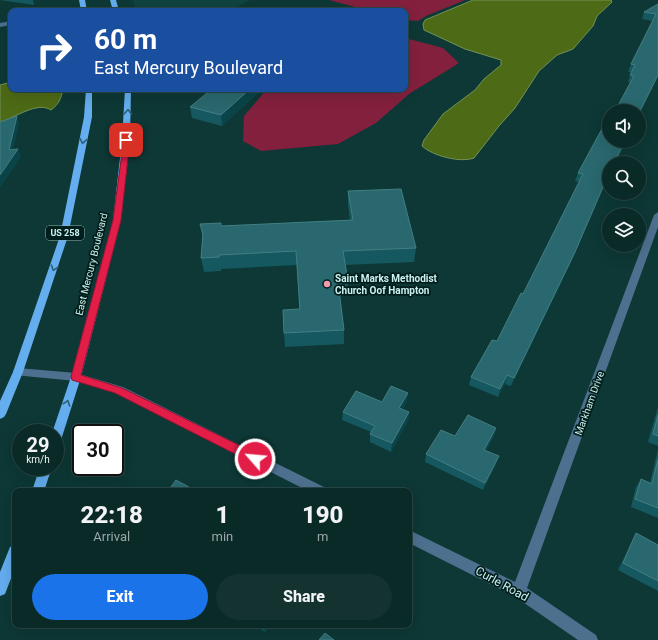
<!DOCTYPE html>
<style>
:root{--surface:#0a2a28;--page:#133230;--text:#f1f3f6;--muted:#99a7a8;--line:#2a4645;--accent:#1a73e8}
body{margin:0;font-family:Roboto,sans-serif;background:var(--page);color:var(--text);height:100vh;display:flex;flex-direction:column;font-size:15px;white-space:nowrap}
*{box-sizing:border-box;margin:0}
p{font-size:13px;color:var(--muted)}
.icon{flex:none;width:22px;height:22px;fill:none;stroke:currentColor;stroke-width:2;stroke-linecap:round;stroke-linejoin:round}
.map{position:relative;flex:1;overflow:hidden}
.sheet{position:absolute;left:12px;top:488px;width:400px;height:140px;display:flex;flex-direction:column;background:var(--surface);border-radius:8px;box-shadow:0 4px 16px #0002,0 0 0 1px var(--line)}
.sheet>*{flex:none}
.banner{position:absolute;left:8px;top:8px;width:400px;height:84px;border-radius:8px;box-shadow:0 4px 16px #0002,0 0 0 1px var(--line);background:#1a4fa0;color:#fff;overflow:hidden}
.tools{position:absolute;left:602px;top:104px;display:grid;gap:8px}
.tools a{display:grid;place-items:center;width:44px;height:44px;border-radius:50%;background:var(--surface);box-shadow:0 4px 16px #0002,0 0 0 1px var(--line);font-size:20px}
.speed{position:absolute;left:12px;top:424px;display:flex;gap:8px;font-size:20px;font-weight:700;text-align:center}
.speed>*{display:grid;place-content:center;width:52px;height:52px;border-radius:50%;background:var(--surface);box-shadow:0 4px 16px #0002,0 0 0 1px var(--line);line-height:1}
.speed small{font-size:10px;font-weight:400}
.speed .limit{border:2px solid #111;border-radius:6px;background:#fff;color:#111}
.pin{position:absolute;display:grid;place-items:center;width:34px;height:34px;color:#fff;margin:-17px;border-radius:8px;box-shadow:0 2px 6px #0006}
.me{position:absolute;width:44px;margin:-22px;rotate:297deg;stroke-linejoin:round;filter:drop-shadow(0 0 3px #0008)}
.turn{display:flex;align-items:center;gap:14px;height:84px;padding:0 20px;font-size:18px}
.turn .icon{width:52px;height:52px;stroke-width:2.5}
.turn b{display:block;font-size:28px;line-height:34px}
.eta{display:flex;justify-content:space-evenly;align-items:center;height:68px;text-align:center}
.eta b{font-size:24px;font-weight:800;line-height:28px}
.action{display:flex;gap:8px;margin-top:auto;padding:8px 20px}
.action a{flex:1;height:46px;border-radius:24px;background:var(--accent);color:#fff;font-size:16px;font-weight:800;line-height:46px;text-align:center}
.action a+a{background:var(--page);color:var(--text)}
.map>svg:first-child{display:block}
</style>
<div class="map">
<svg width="658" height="640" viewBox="0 0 658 640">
<rect width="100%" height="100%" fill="#0d3835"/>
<!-- built -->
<polygon fill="#104440" points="133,0 250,0 230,11 136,11"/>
<!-- green -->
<g fill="#83203e">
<polygon points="329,0 465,0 426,16 418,21 405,20 405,11 370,11"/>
<polygon points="405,38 443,48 459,63 409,94 376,123 338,144 261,151 243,141 244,116 267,89 405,89"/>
</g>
<!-- water -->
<g fill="#4d6a16" stroke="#739256">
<path d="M 473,0 L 611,0 L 612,2 L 597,16 L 593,26 L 573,49 L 557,55 L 539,71 L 515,108 L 499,126 L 474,158 C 460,163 433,156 422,146 L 424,140 L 443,114 L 475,90 L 484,79 L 501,65 L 501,60 L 465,49 L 424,30 L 423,24 L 425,20 Z"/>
<path d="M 11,82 L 11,89 L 63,89 C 61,99 59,104 51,110 C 37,101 15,118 0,122 L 0,85 Z"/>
</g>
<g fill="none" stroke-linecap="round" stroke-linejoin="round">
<!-- street -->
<g fill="#4e708f" fill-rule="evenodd">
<polygon points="115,8 117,9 117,11 102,11"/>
<polygon points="11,21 11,25 0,27 0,23"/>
<polygon points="658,212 658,227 527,588 596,635 598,640 578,640 514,596 409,543 409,530 515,582 654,215"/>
<polygon points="18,368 76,373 123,387 324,487 326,491 308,491 115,393 76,381 14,375 13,372 14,369"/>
</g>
<!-- primary -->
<g fill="#64adee" fill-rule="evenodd">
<polygon points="79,0 85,0 87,11 81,11"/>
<polygon points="110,0 116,0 119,11 113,11"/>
<polygon points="86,89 92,89 92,117 68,236 23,372 6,414 4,417 0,419 0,401 13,372 60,236 84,117"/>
<polygon points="125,89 131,89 130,140 121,220 81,377 61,440 59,443 55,445 55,433 52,433 71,377 113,220 122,140"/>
<polygon points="40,467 52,467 44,491 32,491"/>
<polygon points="15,545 15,568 5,594 0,596 0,572 10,547"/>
</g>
</g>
<!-- wall -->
<g fill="#16585f">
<polygon points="0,0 33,0 34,5"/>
<polygon points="658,4 639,111 630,83 628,82 631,72 628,72 631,64 653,21 642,19 644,12"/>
<polygon points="260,91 222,126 192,118 190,107"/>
<polygon points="609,141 626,141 609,175 572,260 511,386 505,384 498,397 469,385 471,377 497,341 523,294 579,182 575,181 578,173"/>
<polygon points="348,191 416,248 414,262 345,265 348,281 347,295 340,296 344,330 344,344 285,347 284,333 299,309 297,265 221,269 221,271 204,272 201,258 203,240 200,224 221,226 350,220 348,205"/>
<polygon points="407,401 402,410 409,412 408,421 391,452 370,442 370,434 371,432 342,420 343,412 382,402"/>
<polygon points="658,407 658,446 648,442"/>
<polygon points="455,436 494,436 486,451 496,464 483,490 425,462 426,454"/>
<polygon points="658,449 658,518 631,507 636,487 641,479 650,483"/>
<polygon points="636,533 658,545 658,591 618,570 632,541"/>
<polygon points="255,625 271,625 265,632"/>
</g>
<!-- shaded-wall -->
<g fill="#0a4448">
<polygon points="658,75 658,77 639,115 639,113"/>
<polygon points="250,89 260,89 260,91 222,126 221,115"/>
<polygon points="17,116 19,123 12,157 9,150"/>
<polygon points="625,141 626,141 615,163 614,163"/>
<polygon points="18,149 21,157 0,188 0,175"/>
<polygon points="609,173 609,175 572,260 511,386 514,378"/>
<polygon points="507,375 505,384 498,397 500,389"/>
<polygon points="408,393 407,401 398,417 399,408"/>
<polygon points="409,412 408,421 391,452 392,443"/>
<polygon points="496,428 494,436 482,458 484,450"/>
<polygon points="499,456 496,464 483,490 485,483"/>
<polygon points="265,625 271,625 265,632 264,626"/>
</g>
<!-- building -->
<g fill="#29686e" stroke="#437e82">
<polygon points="658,4 658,75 639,113 639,111 615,111 634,76 630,75 635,65 631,64 656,14 644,12"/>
<polygon points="212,89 250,89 221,115 190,107"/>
<polygon points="17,116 9,150 18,149 0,175 0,122"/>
<polygon points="609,122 609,141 625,141 614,163 609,163 609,173 575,252 514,378 507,375 500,389 471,377 492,340 497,341 521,293 523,294 583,174 578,173 604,125 607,126"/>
<polygon points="401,189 416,248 343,251 348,281 338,282 344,330 284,333 283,310 300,309 296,251 219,255 219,257 201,258 203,234 200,224 221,223 221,226 353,220 348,191"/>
<polygon points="391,386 408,393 399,408 409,412 392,443 370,434 375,426 343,412 356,391 382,402"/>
<polygon points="468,415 496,428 484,450 499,456 485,483 426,454 441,430 455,436"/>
<polygon points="658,415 658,436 653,434"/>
<polygon points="658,459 658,508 635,499 641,479 652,484"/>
<polygon points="176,480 196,491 168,491"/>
<polygon points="636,533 658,545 658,581 623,563"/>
<polygon points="325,633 334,640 319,640"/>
</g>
<!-- one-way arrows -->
<defs><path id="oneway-chevron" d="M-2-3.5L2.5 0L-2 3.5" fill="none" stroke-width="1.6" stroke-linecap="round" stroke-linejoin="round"/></defs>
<g stroke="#2d5e7a">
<use href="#oneway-chevron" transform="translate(128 112) rotate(-87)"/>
<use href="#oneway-chevron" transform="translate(83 141) rotate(101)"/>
<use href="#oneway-chevron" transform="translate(54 268) rotate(109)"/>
<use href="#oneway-chevron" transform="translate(67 403) rotate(-72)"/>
</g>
<!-- route -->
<polygon fill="#e11d48" stroke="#92132f" points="124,138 130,140 121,220 81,375 122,388 259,455 261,459 259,462 251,462 115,393 72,380 71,377 113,220"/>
<!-- markers -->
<circle fill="#f39aab" stroke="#001e1c" stroke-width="1.5" cx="327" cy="284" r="4"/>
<g text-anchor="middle" stroke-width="3.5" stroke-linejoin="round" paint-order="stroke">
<!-- shield labels -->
<rect fill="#001e1c" stroke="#8fb2ae" stroke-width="1" x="46" y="226" width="38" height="14" rx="3"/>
<g font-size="9" font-weight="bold" fill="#ccf1ec">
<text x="65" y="236">US 258</text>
</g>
<!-- street labels -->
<g font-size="10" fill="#ccf1ec" stroke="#001e1c">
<text transform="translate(91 264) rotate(-76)" y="4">East Mercury Boulevard</text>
<text transform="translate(589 403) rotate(-70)" y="4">Markham Drive</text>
</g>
<!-- poi labels -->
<g font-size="10" font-weight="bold" fill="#ccf1ec" stroke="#001e1c" text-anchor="start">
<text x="335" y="282">Saint Marks Methodist<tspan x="335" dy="12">Church Oof Hampton</tspan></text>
</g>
<!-- near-street labels -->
<g font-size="12" fill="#ccf1ec" stroke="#001e1c">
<text transform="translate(502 584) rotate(29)" y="4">Curle Road</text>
</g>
</g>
</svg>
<div class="tools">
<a><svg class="icon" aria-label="sound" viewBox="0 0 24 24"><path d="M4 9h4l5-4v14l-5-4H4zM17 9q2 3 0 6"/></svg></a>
<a><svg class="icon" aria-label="search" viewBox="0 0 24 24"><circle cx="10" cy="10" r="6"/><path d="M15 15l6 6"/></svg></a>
<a><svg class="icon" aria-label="layers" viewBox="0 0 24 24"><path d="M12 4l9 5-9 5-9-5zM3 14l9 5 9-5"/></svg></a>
</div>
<div class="speed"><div>29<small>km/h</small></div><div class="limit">30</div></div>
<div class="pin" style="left:126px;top:140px;background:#d93025"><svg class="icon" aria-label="arrive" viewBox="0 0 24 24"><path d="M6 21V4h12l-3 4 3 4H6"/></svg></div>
<svg class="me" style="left:255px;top:459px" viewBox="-20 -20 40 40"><circle r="17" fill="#e11d48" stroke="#fff" stroke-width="3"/><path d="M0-11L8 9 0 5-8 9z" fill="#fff"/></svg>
<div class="banner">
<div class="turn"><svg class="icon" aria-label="right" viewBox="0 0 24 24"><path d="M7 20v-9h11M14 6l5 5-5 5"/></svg><div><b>60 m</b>East Mercury Boulevard</div></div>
</div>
<section class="sheet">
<div class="eta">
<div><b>22:18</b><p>Arrival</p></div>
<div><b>1</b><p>min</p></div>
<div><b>190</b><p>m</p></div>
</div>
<div class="action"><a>Exit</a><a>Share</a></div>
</section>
</div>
